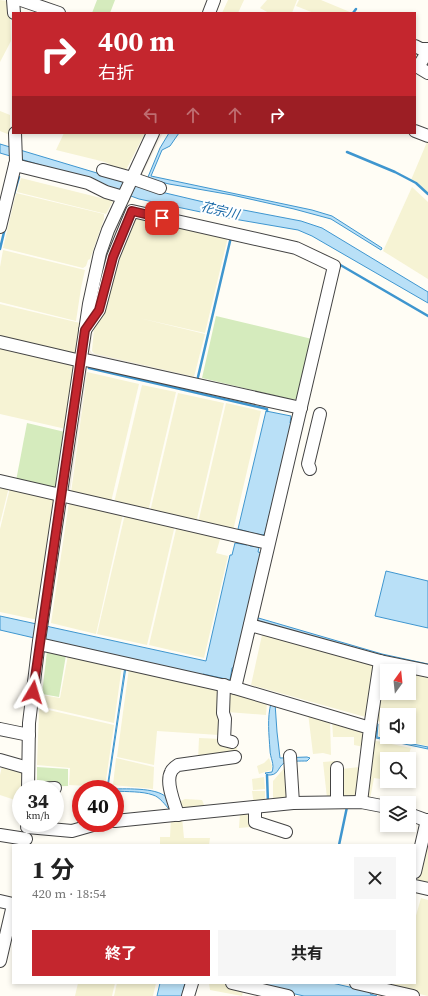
<!DOCTYPE html>
<html lang="ja">
<meta charset="utf-8">
<style>
:root{--surface:#fff;--page:#f6f6f6;--text:#222;--muted:#767676;--accent:#c4262e}
body{margin:0;font-family:"Source Serif 4","Noto Sans JP",serif;background:var(--page);color:var(--text);height:100vh;display:flex;flex-direction:column;font-size:15px;white-space:nowrap}
*{box-sizing:border-box;margin:0}
p{font-size:13px;color:var(--muted)}
.icon{flex:none;width:22px;height:22px;fill:none;stroke:currentColor;stroke-width:2;stroke-linecap:round;stroke-linejoin:round}
.map{position:relative;flex:1;overflow:hidden}
.sheet{position:absolute;left:12px;top:844px;width:404px;height:140px;display:flex;flex-direction:column;background:var(--surface);border-radius:0px;box-shadow:0 2px 6px #0003}
.sheet>*{flex:none}
.top-card{position:absolute;left:12px;top:12px;width:404px;height:122px;border-radius:0px;box-shadow:0 2px 6px #0003;background:#c4262e;color:#fff;overflow:hidden}
.needle{width:26px;rotate:15deg}
.fabs{position:absolute;left:380px;top:664px;display:grid;gap:8px}
.fabs a{display:grid;place-items:center;width:36px;height:36px;border-radius:0px;background:var(--surface);box-shadow:0 2px 6px #0003;font-size:20px}
.speed{position:absolute;left:12px;top:780px;display:flex;gap:8px;font-size:20px;font-weight:700;text-align:center}
.speed>*{display:grid;place-content:center;width:52px;height:52px;border-radius:50%;background:var(--surface);box-shadow:0 2px 6px #0003;line-height:1}
.speed small{font-size:10px;font-weight:400}
.speed .limit{border:6px solid #d22;background:#fff;color:#111}
.pin{position:absolute;display:grid;place-items:center;width:34px;height:34px;color:#fff;margin:-17px;border-radius:8px;box-shadow:0 2px 6px #0006}
.me{position:absolute;width:44px;margin:-22px;rotate:7deg;stroke-linejoin:round;filter:drop-shadow(0 0 3px #0008)}
.turn{display:flex;align-items:center;gap:14px;height:84px;padding:0 20px;font-size:18px}
.turn .icon{width:52px;height:52px;stroke-width:2.5}
.turn b{display:block;font-size:28px;line-height:34px}
.lanes{display:flex;align-items:center;height:38px;padding:0 20px;background:#0003;justify-content:center;gap:20px;direction:ltr}
.lanes .off{opacity:.35}
.round{display:grid;place-items:center;flex:none;width:42px;height:42px;border-radius:0px;background:var(--page)}
.summary{display:flex;align-items:center;justify-content:space-between;height:68px;padding:0 20px}
h1{font-size:24px;font-weight:700;line-height:30px}
.cta{display:flex;gap:8px;margin-top:auto;padding:8px 20px}
.cta a{flex:1;height:46px;border-radius:0px;background:var(--accent);color:#fff;font-size:16px;font-weight:700;line-height:46px;text-align:center}
.cta a+a{background:var(--page);color:var(--text)}
.map>svg:first-child{display:block}
</style>
<div class="map">
<svg width="428" height="996" viewBox="0 0 428 996">
<rect width="100%" height="100%" fill="#fffdf5"/>
<!-- farmland -->
<g fill="#f6f3d4" fill-rule="evenodd">
<polygon points="0,0 8,1 10,6 11,41 0,62"/>
<polygon points="228,0 244,0 238,13 222,13"/>
<polygon points="267,0 297,0 292,13 269,13 260,8"/>
<polygon points="299,0 321,0 350,12 349,13 314,13 296,6"/>
<polygon points="0,111 10,115 10,135 0,131"/>
<polygon points="64,133 145,133 125,172 105,162 56,150"/>
<polygon points="427,142 428,142 428,193 418,183 411,180"/>
<polygon points="21,178 113,201 106,214 17,192"/>
<polygon points="412,187 428,202 428,279 383,251"/>
<polygon points="16,193 104,214 104,219 90,259 88,260 86,266 83,268 3,248"/>
<polygon points="140,218 228,237 205,333 139,318 205,334 194,377 95,354 92,351 94,328 105,310 113,272 135,219"/>
<polygon points="3,250 85,270 81,288 76,321 0,302 0,267"/>
<polygon points="0,304 80,323 76,355 0,339"/>
<polygon points="0,346 67,361 74,366 66,429 0,414"/>
<polygon points="87,372 139,384 111,502 71,493"/>
<polygon points="142,385 176,392 148,512 114,503"/>
<polygon points="178,393 224,403 196,523 150,512"/>
<polygon points="226,403 261,411 233,531 198,523"/>
<polygon points="0,485 9,487 0,523"/>
<polygon points="10,488 48,497 55,501 38,620 0,612 0,529"/>
<polygon points="69,502 123,514 96,634 51,623"/>
<polygon points="125,514 175,525 147,645 97,634"/>
<polygon points="177,525 221,536 216,553 228,556 204,658 149,645"/>
<polygon points="262,635 375,665 369,718 251,685"/>
<polygon points="68,655 122,666 114,723 40,706 42,695 60,698"/>
<path d="M 386,666 L 409,671 L 387,671 L 387,693 L 409,693 L 409,671 L 428,675 L 428,746 L 379,736 L 380,722 L 376,720 L 383,669 ZM 387,715 L 409,715 L 409,737 L 387,737 Z"/>
<polygon points="129,668 222,689 219,735 157,731 154,765 117,757"/>
<polygon points="227,691 267,702 266,715 227,712"/>
<polygon points="40,708 114,725 105,787 69,785 70,768 37,765 39,711"/>
<polygon points="308,713 330,719 331,755 323,753 313,754"/>
<polygon points="332,719 365,728 364,747 354,745 354,737 333,737"/>
<polygon points="199,738 221,739 237,746 237,754 198,760"/>
<polygon points="372,740 411,748 407,759 387,759 387,780 374,778 370,799 365,799"/>
<polygon points="116,758 154,767 153,789 113,785"/>
<polygon points="269,758 272,766 271,770 259,774 257,766 264,763"/>
<polygon points="335,761 334,798 327,798 323,762"/>
<polygon points="3,762 22,768 21,802 0,795 0,775"/>
<polygon points="286,766 287,797 286,802 273,803 273,781"/>
<polygon points="360,767 357,798 341,798 341,769"/>
<polygon points="264,777 265,789 253,790 252,779"/>
<polygon points="252,791 265,791 265,803 254,805"/>
<polygon points="185,799 202,800 205,807 181,812 179,802"/>
<polygon points="240,813 251,813 251,827 239,828"/>
<polygon points="182,817 184,838 210,838 209,845 160,845 160,837 170,837 171,818"/>
<polygon points="428,833 428,886 417,883"/>
<polygon points="421,898 428,900 428,996 394,988 393,985 393,983 415,983 415,919"/>
<polygon points="78,983 115,983 112,996 75,996"/>
<polygon points="117,983 156,983 153,996 114,996"/>
<polygon points="209,983 221,983 244,988 242,996 210,990"/>
</g>
<!-- green -->
<g fill="#d5ebbd">
<polygon points="97,0 115,0 110,13 92,13"/>
<polygon points="216,316 312,339 298,398 294,400 202,378"/>
<polygon points="27,423 65,432 56,490 16,481"/>
<polygon points="47,651 66,655 59,697 42,694"/>
<polygon points="37,767 68,769 68,786 37,787"/>
</g>
<!-- plaza -->
<g fill="#f1ede2">
<polygon points="159,133 163,133 139,181 118,227 111,246 99,288 96,290 109,241"/>
<polygon points="93,331 90,350 92,353 294,400 299,398 298,402 88,354 89,332"/>
<polygon points="88,364 70,492 66,493 84,366"/>
</g>
<!-- water -->
<g fill="#b9e0f7" stroke="#3f96cf">
<polygon points="169,133 179,133 170,146 162,150 151,176 312,210 332,216 382,248 381,250 331,219 294,209 232,195 169,184 149,179 148,177 160,148"/>
<polygon points="0,144 157,191 212,204 301,221 322,228 428,292 428,303 312,236 298,230 234,219 139,199 71,174 0,153"/>
<polygon points="266,411 291,416 290,423 292,423 265,533 263,535 252,533 250,546 259,547 258,552 262,553 234,667 232,668 230,680 228,680 226,682 226,679 203,674 202,677 0,630 0,616 206,661 230,555 232,555 235,543 247,545 249,532 238,529"/>
<polygon points="386,571 428,581 428,628 375,616"/>
<polygon points="255,617 382,654 428,664 428,666 379,656 255,620"/>
<path d="M 125,666 L 126,667 L 108,787 L 109,789 C 123,789 156,787 166,797 C 169,800 171,804 173,808 L 170,810 C 165,805 160,797 153,795 C 142,791 127,792 115,791 L 115,789 L 107,789 Z"/>
<path d="M 271,703 L 275,703 L 277,732 L 280,758 L 307,757 L 310,758 L 307,761 C 302,761 288,761 284,763 C 277,768 279,776 267,775 L 265,773 L 272,772 C 275,764 270,758 270,750 C 269,735 267,718 271,703 Z"/>
<polygon points="376,722 378,724 377,737 428,747 428,749 376,738 377,725 375,724"/>
<polygon points="160,983 185,983 182,996 157,996"/>
<polygon points="246,983 332,983 371,992 370,994 377,996 304,996"/>
</g>
<g fill="none" stroke-linecap="round" stroke-linejoin="round">
<!-- stream -->
<g stroke="#3f96cf" stroke-width="2.5">
<polyline points="353,13 356,9"/>
<polyline points="347,152 395,172 416,183 428,194"/>
<polyline points="14,194 19,177"/>
<polyline points="0,249 5,228"/>
<polyline points="337,263 428,316"/>
<polyline points="89,368 267,409 267,411"/>
<polyline points="198,377 231,237"/>
<polyline points="267,775 268,803"/>
<polyline points="339,845 347,807"/>
</g>
<!-- minor casing -->
<g stroke="#444" stroke-width="14">
<g id="minor">
<polyline points="13,0 14,13"/>
<polyline points="21,0 59,13"/>
<polyline points="209,13 214,0"/>
<polyline points="415,46 421,49 428,49"/>
<polyline points="428,73 418,67 428,51"/>
<polyline points="415,131 428,136"/>
<polyline points="15,165 88,183 106,192 123,197"/>
<polyline points="103,170 132,178"/>
<polyline points="137,180 160,188"/>
<polyline points="0,227 16,161 15,133"/>
<polyline points="85,330 99,310 113,257 132,211 296,248 334,266 235,688"/>
<polyline points="0,342 81,361"/>
<polyline points="81,359 301,408"/>
<polyline points="310,469 308,464 320,414"/>
<polyline points="0,481 268,543"/>
<polyline points="250,625 380,661 428,671"/>
<polyline points="39,644 235,688 370,728 361,802"/>
<polyline points="224,685 223,713 225,719 224,740 232,742"/>
<polyline points="370,728 380,661"/>
<polyline points="0,729 29,735"/>
<polyline points="290,756 293,803"/>
<polyline points="0,760 28,768"/>
<polyline points="28,789 29,723 39,641 89,304 100,253 108,230 153,133"/>
<polyline points="34,789 55,788"/>
<polyline points="337,802 337,768"/>
<polyline points="255,807 255,822 286,832"/>
<polyline points="409,814 428,821"/>
<path d="M 178,815 C 175,804 165,783 171,772 C 172,769 175,767 178,765 L 235,757"/>
<polyline points="115,821 293,803 361,802 387,807"/>
<polyline points="27,827 72,831 100,823"/>
<polyline points="0,835 26,839"/>
<polyline points="415,872 427,820"/>
<polyline points="415,886 428,889"/>
<polyline points="0,901 13,904"/>
<polyline points="0,961 13,905"/>
<polyline points="232,983 288,996"/>
<polyline points="356,983 413,996"/>
<polyline points="188,996 192,983"/>
</g>
</g>
<!-- minor -->
<use href="#minor" stroke="#fff" stroke-width="12"/>
</g>
<g fill="none" stroke-linecap="round" stroke-linejoin="round">
<!-- route casing -->
<g stroke="#7f191e" stroke-width="10">
<polyline id="route" points="33,692 85,330 99,310 113,257 132,211 162,218"/>
</g>
<!-- route -->
<use href="#route" stroke="#c4262e" stroke-width="7"/>
</g>
<g text-anchor="middle" stroke-width="4" stroke-linejoin="round" paint-order="stroke">
<!-- water labels -->
<g font-size="13" font-style="italic" fill="#1768a6" stroke="#fff">
<text transform="translate(220 210) rotate(13)" y="5">花宗川</text>
</g>
</g>
</svg>
<div class="fabs">
<a><svg class="needle" viewBox="-14 -14 28 28"><path d="M0-13l5 13h-10z" fill="#e53935"/><path d="M0 13l5-13h-10z" fill="#767676"/></svg></a>
<a><svg class="icon" aria-label="sound" viewBox="0 0 24 24"><path d="M4 9h4l5-4v14l-5-4H4zM17 9q2 3 0 6"/></svg></a>
<a><svg class="icon" aria-label="search" viewBox="0 0 24 24"><circle cx="10" cy="10" r="6"/><path d="M15 15l6 6"/></svg></a>
<a><svg class="icon" aria-label="layers" viewBox="0 0 24 24"><path d="M12 4l9 5-9 5-9-5zM3 14l9 5 9-5"/></svg></a>
</div>
<div class="speed"><div>34<small>km/h</small></div><div class="limit">40</div></div>
<div class="pin" style="left:162px;top:218px;background:#d93025"><svg class="icon" aria-label="arrive" viewBox="0 0 24 24"><path d="M6 21V4h12l-3 4 3 4H6"/></svg></div>
<svg class="me" style="left:33px;top:692px" viewBox="-20 -20 40 40"><path d="M0-17L14 15 0 8-14 15z" fill="#c4262e" stroke="#fff" stroke-width="4"/></svg>
<div class="top-card">
<div class="turn"><svg class="icon" aria-label="right" viewBox="0 0 24 24"><path d="M7 20v-9h11M14 6l5 5-5 5"/></svg><div><b>400 m</b>右折</div></div>
<div class="lanes"><svg class="icon off" aria-label="left" viewBox="0 0 24 24"><path d="M17 20v-9H6M10 6l-5 5 5 5"/></svg><svg class="icon off" aria-label="ahead" viewBox="0 0 24 24"><path d="M12 20V5M6 11l6-6 6 6"/></svg><svg class="icon off" aria-label="ahead" viewBox="0 0 24 24"><path d="M12 20V5M6 11l6-6 6 6"/></svg><svg class="icon" aria-label="right" viewBox="0 0 24 24"><path d="M7 20v-9h11M14 6l5 5-5 5"/></svg></div>
</div>
<section class="sheet">
<div class="summary"><div><h1>1 分</h1><p>420 m · 18:54</p></div><a class="round"><svg class="icon" aria-label="close" viewBox="0 0 24 24"><path d="M6 6l12 12M18 6L6 18"/></svg></a></div>
<div class="cta"><a>終了</a><a>共有</a></div>
</section>
</div>
